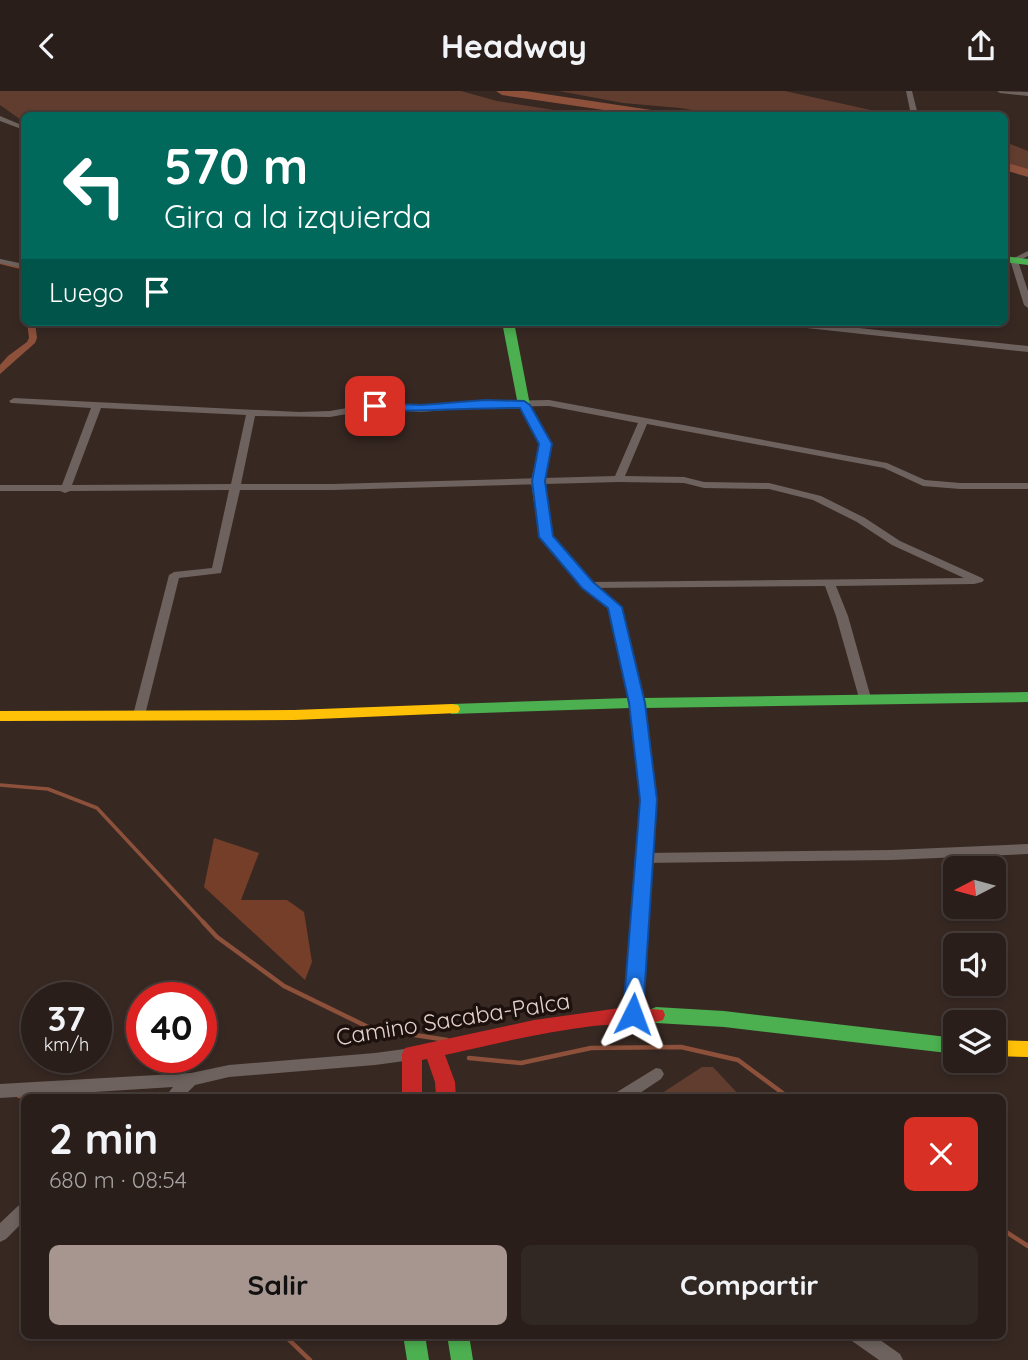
<!DOCTYPE html>
<html lang="es">
<meta charset="utf-8">
<style>
:root{--surface:#291e1a;--page:#312723;--text:#f1f3f6;--muted:#a5a2a2;--line:#453c39;--accent:#a79690}
body{margin:0;font-family:Quicksand,sans-serif;background:var(--page);color:var(--text);height:100vh;display:flex;flex-direction:column;font-size:26px;white-space:nowrap}
*{box-sizing:border-box;margin:0}
p{font-size:23px;color:var(--muted)}
.icon{flex:none;width:38px;height:38px;fill:none;stroke:currentColor;stroke-width:2;stroke-linecap:round;stroke-linejoin:round}
.map{position:relative;flex:1;overflow:hidden}
.panel{position:absolute;left:21px;top:1003px;width:985px;height:245px;display:flex;flex-direction:column;background:var(--surface);border-radius:10px;box-shadow:0 4px 10px #0003,0 0 0 2px var(--line)}
.panel>*{flex:none}
.hud{position:absolute;left:21px;top:21px;width:987px;height:214px;border-radius:10px;box-shadow:0 4px 10px #0003,0 0 0 2px var(--line);background:#00695c;color:#fff;overflow:hidden}
.needle{width:46px;rotate:264deg}
.tools{position:absolute;left:943px;top:765px;display:grid;gap:14px}
.tools a{display:grid;place-items:center;width:63px;height:63px;border-radius:10px;background:var(--surface);box-shadow:0 4px 10px #0003,0 0 0 2px var(--line);font-size:35px}
.speed{position:absolute;left:21px;top:891px;display:flex;gap:14px;font-size:35px;font-weight:700;text-align:center}
.speed>*{display:grid;place-content:center;width:91px;height:91px;border-radius:50%;background:var(--surface);box-shadow:0 4px 10px #0003,0 0 0 2px var(--line);line-height:1}
.speed small{font-size:18px;font-weight:400}
.speed .limit{border:10px solid #d22;background:#fff;color:#111}
.pin{position:absolute;display:grid;place-items:center;width:60px;height:60px;color:#fff;margin:-30px;border-radius:14px;box-shadow:0 4px 10px #0006}
.me{position:absolute;width:77px;margin:-38px;rotate:3deg;stroke-linejoin:round;filter:drop-shadow(0 0 5px #0008)}
.turn{display:flex;align-items:center;gap:24px;height:147px;padding:0 28px;font-size:32px}
.turn .icon{width:91px;height:91px;stroke-width:2.5}
.turn b{display:block;font-size:49px;line-height:60px}
.then{display:flex;align-items:center;height:66px;padding:0 28px;background:#0003;gap:14px;font-size:26px}
.round{display:grid;place-items:center;flex:none;width:74px;height:74px;border-radius:10px;background:var(--page)}
.summary{display:flex;align-items:center;justify-content:space-between;height:119px;padding:0 28px}
h1{font-size:42px;font-weight:700;line-height:52px}
.primary-button{display:flex;gap:14px;margin-top:auto;padding:14px 28px}
.primary-button a{flex:1;height:80px;border-radius:10px;background:var(--accent);color:#111;font-size:28px;font-weight:700;line-height:80px;text-align:center}
.primary-button a+a{background:var(--page);color:var(--text)}
header{display:flex;justify-content:space-between;align-items:center;height:91px;padding:0 28px;background:var(--surface);font-size:32px;font-weight:700}
.map>svg:first-child{display:block}
</style>
<header><svg class="icon" aria-label="back" viewBox="0 0 24 24"><path d="M15 5l-7 7 7 7"/></svg>Headway<svg class="icon" aria-label="share" viewBox="0 0 24 24"><path d="M12 15V3M7 8l5-5 5 5M5 13v7h14v-7"/></svg></header>
<div class="map">
<svg width="1028" height="1269" viewBox="0 0 1028 1269">
<rect width="100%" height="100%" fill="#372822"/>
<!-- green -->
<g fill="#613d2f">
<polygon points="0,0 461,0 497,10 586,24 24,24 24,31 0,14"/>
<polygon points="559,0 785,0 893,24 722,24 680,17 623,12"/>
<polygon points="1005,51 1028,60 1028,80 1005,73"/>
<polygon points="702,976 713,976 741,1006 656,1006"/>
</g>
<!-- forest -->
<polygon fill="#753e29" points="214,747 259,762 241,809 287,809 304,821 312,871 305,889 204,796"/>
<g fill="none" stroke-linecap="round" stroke-linejoin="round">
<!-- stream-far1 -->
<polyline stroke="#8d513b" stroke-width="3.5" points="0,694 48,698 97,717 205,833"/>
<!-- stream -->
<g stroke="#8d513b" stroke-width="4.5">
<polyline points="203,831 217,846 284,895 370,937 447,949"/>
<polyline points="469,967 521,972 591,957 681,956 738,969 788,1006"/>
<polyline points="19,1005 29,1006"/>
<polyline points="1003,1139 1028,1155"/>
<polyline points="284,1244 310,1269"/>
</g>
<!-- canal -->
<g fill="#8d513b" fill-rule="evenodd">
<polygon points="0,168 24,175 24,179 0,173"/>
<polygon points="27,231 35,231 37,247 35,252 0,283 0,274 8,265 27,251 29,247"/>
</g>
<!-- river -->
<g fill="#8d513b" fill-rule="evenodd">
<polygon points="496,0 525,0 658,20 664,24 638,24 502,4"/>
<polygon points="1004,71 1028,78 1028,86 1004,79"/>
</g>
<!-- street -->
<g fill="#6d625e" fill-rule="evenodd">
<polygon points="906,0 912,0 918,24 911,24"/>
<polygon points="997,0 1028,1 1028,5 1000,2"/>
<polygon points="0,25 24,35 24,39 0,30"/>
<polygon points="1028,160 1028,165 1018,170 1028,200 1028,217 1024,214 1010,169"/>
<polygon points="0,168 24,173 24,177 0,172"/>
<polygon points="775,231 803,231 1028,255 1028,261 779,234"/>
<path d="M 14,307 L 299,321 L 330,320 L 375,312 L 421,315 L 485,310 L 549,309 L 887,372 L 925,389 L 960,392 L 1028,392 L 1028,398 L 960,398 L 923,395 L 884,377 L 647,333 L 625,385 L 684,386 L 704,391 L 769,392 L 821,405 L 865,427 L 900,450 L 982,487 L 984,489 L 982,491 L 974,493 L 836,495 L 848,525 L 871,607 L 865,611 L 859,607 L 836,525 L 825,495 L 588,497 L 582,494 L 588,491 L 964,487 L 892,454 L 857,431 L 813,409 L 769,398 L 704,397 L 684,392 L 619,391 L 333,399 L 240,399 L 221,482 L 179,487 L 145,624 L 139,628 L 133,624 L 169,484 L 174,481 L 212,477 L 229,399 L 70,400 L 65,402 L 60,400 L 0,400 L 0,394 L 62,394 L 91,317 L 11,312 L 9,310 ZM 549,315 L 638,332 L 615,385 L 333,393 L 241,393 L 255,325 L 330,326 L 375,318 L 421,321 L 485,316 ZM 101,317 L 246,324 L 231,393 L 72,394 Z"/>
<polygon points="1028,753 1028,763 891,769 643,772 638,771 636,767 638,763 643,762 891,759"/>
<polygon points="412,957 417,959 420,963 417,967 412,969 375,974 229,986 195,994 183,1006 165,1006 173,996 0,1007 0,993 191,982 229,974 375,962"/>
<polygon points="656,977 661,978 664,983 661,988 634,1006 614,1006 617,1001"/>
<polygon points="24,1113 24,1130 6,1148 0,1151 0,1132 18,1115"/>
<polygon points="849,1244 873,1244 900,1263 903,1269 879,1269 852,1250"/>
</g>
<!-- fast -->
<g fill="#4caf50" fill-rule="evenodd">
<polygon points="1004,165 1028,168 1028,174 1004,171"/>
<polygon points="502,231 514,231 530,314 552,353 545,390 553,445 593,491 622,516 644,607 1028,601 1028,611 645,617 656,709 653,766 650,771 638,771 635,766 640,709 630,617 452,623 444,618 452,613 628,607 608,518 583,497 539,446 531,390 540,353 518,314"/>
<polygon points="656,916 724,920 956,947 956,963 724,936 656,932 649,929 647,924 649,919"/>
<polygon points="403,1244 425,1244 429,1269 407,1269"/>
<polygon points="447,1244 469,1244 473,1269 451,1269"/>
</g>
<!-- slow -->
<g fill="#ffc107" fill-rule="evenodd">
<polygon points="452,613 458,614 460,618 458,622 294,629 0,630 0,620 294,619"/>
<polygon points="644,760 650,761 653,766 642,923 640,928 633,931 626,928 624,923 635,766 638,761"/>
<polygon points="994,949 1028,950 1028,966 994,965"/>
</g>
<!-- jam -->
<path fill="#c62828" fill-rule="evenodd" d="M 627,916 L 663,919 L 665,924 L 663,929 C 642,936 615,932 593,935 C 543,941 494,953 445,964 L 455,991 L 456,1006 L 436,1006 L 435,991 L 427,968 L 422,969 L 422,1006 L 402,1006 L 402,963 L 405,957 L 534,929 Z"/>
</g>
<!-- route -->
<path fill="#1a73e8" stroke="#114b97" stroke-width="2" d="M 485,309 L 524,310 L 530,314 L 552,353 L 545,390 L 553,445 L 593,491 L 622,516 L 645,612 L 657,709 L 643,923 L 640,928 L 633,931 L 626,928 L 623,923 L 640,709 L 629,612 L 608,517 L 582,497 L 539,446 L 532,390 L 539,353 L 520,317 C 471,316 424,322 375,319 L 369,315 L 375,312 L 421,314 Z"/>
<g text-anchor="middle" stroke-width="7" stroke-linejoin="round" paint-order="stroke">
<!-- near-street labels -->
<g font-size="23" fill="#e4d2cb" stroke="#1d110d">
<text transform="translate(453 928) rotate(-9)" y="8">Camino Sacaba-Palca</text>
</g>
</g>
</svg>
<div class="tools">
<a><svg class="needle" viewBox="-14 -14 28 28"><path d="M0-13l5 13h-10z" fill="#e53935"/><path d="M0 13l5-13h-10z" fill="#a5a2a2"/></svg></a>
<a><svg class="icon" aria-label="sound" viewBox="0 0 24 24"><path d="M4 9h4l5-4v14l-5-4H4zM17 9q2 3 0 6"/></svg></a>
<a><svg class="icon" aria-label="layers" viewBox="0 0 24 24"><path d="M12 4l9 5-9 5-9-5zM3 14l9 5 9-5"/></svg></a>
</div>
<div class="speed"><div>37<small>km/h</small></div><div class="limit">40</div></div>
<div class="pin" style="left:375px;top:315px;background:#d93025"><svg class="icon" aria-label="arrive" viewBox="0 0 24 24"><path d="M6 21V4h12l-3 4 3 4H6"/></svg></div>
<svg class="me" style="left:633px;top:923px" viewBox="-20 -20 40 40"><path d="M0-17L14 15 0 8-14 15z" fill="#1a73e8" stroke="#fff" stroke-width="4"/></svg>
<div class="hud">
<div class="turn"><svg class="icon" aria-label="left" viewBox="0 0 24 24"><path d="M17 20v-9H6M10 6l-5 5 5 5"/></svg><div><b>570 m</b>Gira a la izquierda</div></div>
<div class="then">Luego<svg class="icon" aria-label="arrive" viewBox="0 0 24 24"><path d="M6 21V4h12l-3 4 3 4H6"/></svg></div>
</div>
<section class="panel">
<div class="summary"><div><h1>2 min</h1><p>680 m · 08:54</p></div><a class="round" style="background:#d93025;color:#fff"><svg class="icon" aria-label="close" viewBox="0 0 24 24"><path d="M6 6l12 12M18 6L6 18"/></svg></a></div>
<div class="primary-button"><a>Salir</a><a>Compartir</a></div>
</section>
</div>
